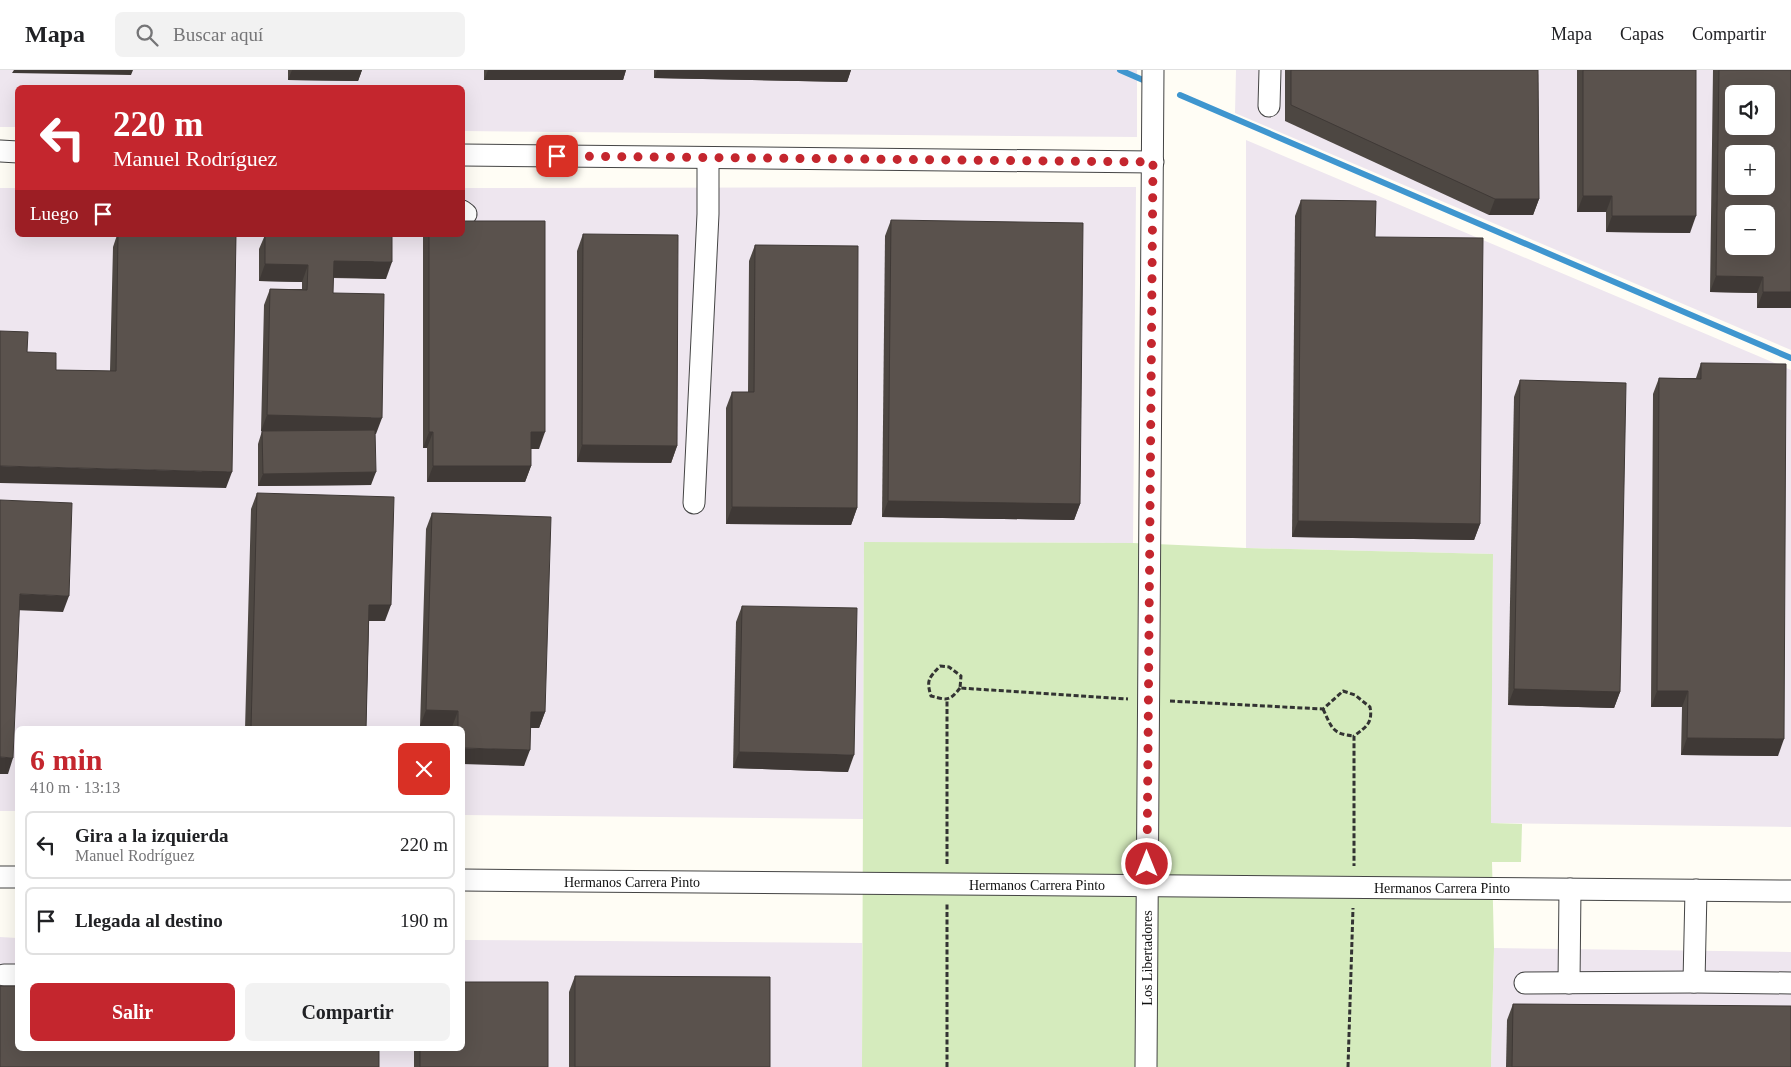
<!DOCTYPE html>
<html lang="es">
<meta charset="utf-8">
<style>
:root{--surface:#fff;--page:#f2f2f2;--text:#202124;--muted:#757577;--line:#e0e0e0;--accent:#c4262e}
body{margin:0;font-family:"Times New Roman",serif;background:var(--page);color:var(--text);height:100vh;display:flex;flex-direction:column;font-size:19px;white-space:nowrap}
*{box-sizing:border-box;margin:0}
p{font-size:16px;color:var(--muted)}
.icon{flex:none;width:28px;height:28px;fill:none;stroke:currentColor;stroke-width:2;stroke-linecap:round;stroke-linejoin:round}
.map{position:relative;flex:1;overflow:hidden}
.sheet{position:absolute;left:15px;top:656px;width:450px;height:325px;display:flex;flex-direction:column;background:var(--surface);border-radius:8px;box-shadow:0 5px 20px #0002}
.sheet>*{flex:none}
.top-card{position:absolute;left:15px;top:15px;width:450px;height:152px;border-radius:8px;box-shadow:0 5px 20px #0002;background:#c4262e;color:#fff;overflow:hidden}
.fabs{position:absolute;left:1725px;top:15px;display:grid;gap:10px}
.fabs a{display:grid;place-items:center;width:50px;height:50px;border-radius:8px;background:var(--surface);box-shadow:0 5px 20px #0002;font-size:25px}
.pin{position:absolute;display:grid;place-items:center;width:42px;height:42px;color:#fff;margin:-21px;border-radius:10px;box-shadow:0 2px 8px #0006}
.me{position:absolute;width:55px;margin:-28px;rotate:0deg;stroke-linejoin:round;filter:drop-shadow(0 0 4px #0008)}
.turn{display:flex;align-items:center;gap:18px;height:105px;padding:0 15px;font-size:22px}
.turn .icon{width:65px;height:65px;stroke-width:2.5}
.turn b{display:block;font-size:35px;line-height:42px}
.then{display:flex;align-items:center;height:48px;padding:0 15px;background:#0003;gap:10px;font-size:19px}
.round{display:grid;place-items:center;flex:none;width:52px;height:52px;border-radius:8px;background:var(--page)}
.headline{display:flex;align-items:center;justify-content:space-between;height:85px;padding:0 15px}
h1{font-size:30px;font-weight:800;line-height:38px;color:var(--accent)}
.action{display:flex;gap:10px;margin-top:auto;padding:10px 15px}
.action a{flex:1;height:58px;border-radius:8px;background:var(--accent);color:#fff;font-size:20px;font-weight:800;line-height:58px;text-align:center}
.action a+a{background:var(--page);color:var(--text)}
ul{padding:0;list-style:none}
li{display:flex;align-items:center;gap:15px;height:68px;margin:0 10px 8px;padding:0 5px;border:2px solid var(--line);border-radius:8px}
li div{flex:1}
li b{display:block;font-size:19px}
li em{font-style:normal}
header{display:flex;align-items:center;gap:30px;box-sizing:border-box;height:70px;padding:0 25px;background:var(--surface);border-bottom:1px solid var(--line)}
header strong{font-size:24px}
nav{display:flex;gap:28px;margin-inline-start:auto;font-size:18px}
.search{width:350px;height:45px;background:var(--page);display:flex;align-items:center;gap:12px;box-sizing:border-box;padding:0 18px;border-radius:8px;color:var(--muted);font-size:19px}
.map>svg:first-child{display:block}
</style>
<header>
<strong>Mapa</strong>
<div class="search"><svg class="icon" aria-label="search" viewBox="0 0 24 24"><circle cx="10" cy="10" r="6"/><path d="M15 15l6 6"/></svg>Buscar aquí</div>
<nav><a>Mapa</a><a>Capas</a><a>Compartir</a></nav>
</header>
<div class="map">
<svg width="1791" height="997" viewBox="0 0 1791 997">
<rect width="100%" height="100%" fill="#fffdf5"/>
<!-- industrial -->
<g fill="#eee6ef" fill-rule="evenodd">
<polygon points="0,0 1137,0 1137,67 463,61 462,18 18,18 17,57 0,57"/>
<path d="M 1236,0 L 1791,0 L 1791,280 L 1235,43 ZM 1734,24 L 1766,24 L 1766,56 L 1734,56 ZM 1734,84 L 1766,84 L 1766,116 L 1734,116 ZM 1734,144 L 1766,144 L 1766,176 L 1734,176 Z"/>
<polygon points="1246,70 1791,300 1791,757 1491,753 1493,484 1246,478"/>
<polygon points="1136,117 1133,473 864,472 863,749 463,745 462,659 18,659 17,741 0,741 0,118 17,118 18,165 462,165 463,118"/>
<polygon points="0,867 17,868 18,979 462,979 463,870 862,873 862,997 0,997"/>
<polygon points="1494,878 1791,882 1791,997 1491,997"/>
</g>
<!-- green -->
<polygon fill="#d5ebbd" points="864,472 1133,473 1246,478 1493,484 1491,753 1522,754 1521,792 1492,792 1494,878 1491,997 862,997"/>
<g fill="none" stroke-linecap="round" stroke-linejoin="round">
<!-- stream -->
<g stroke="#3f96cf" stroke-width="6">
<polyline points="1120,0 1143,10"/>
<polyline points="1180,25 1791,288"/>
</g>
<!-- minor casing -->
<g stroke="#444" stroke-width="23">
<g id="minor">
<polyline points="1269,36 1270,0"/>
<polyline points="0,81 18,82"/>
<polyline points="462,85 1153,92"/>
<polyline points="462,141 466,144"/>
<polyline points="694,433 708,144 708,88"/>
<polyline points="0,807 18,807"/>
<polyline points="462,810 1791,821"/>
<polyline points="4,905 18,905"/>
<polyline points="1694,912 1696,820"/>
<polyline points="1525,913 1694,912 1791,913"/>
<polyline points="1569,913 1570,819"/>
<polyline points="1146,997 1153,0"/>
</g>
</g>
<!-- path -->
<g stroke="#333" stroke-width="3" stroke-dasharray="5 2.5" stroke-linecap="butt">
<path d="M 960,618 C 949,632 947,630 931,626 C 926,610 929,608 940,596 L 949,597 L 961,606 L 960,618 L 1128,629"/>
<path d="M 1170,631 L 1323,639 L 1343,621 L 1355,625 L 1370,637 C 1373,653 1366,657 1354,666 L 1354,796"/>
<path d="M 1323,639 C 1332,658 1332,664 1354,666"/>
<polyline points="947,794 947,630"/>
<polyline points="947,997 947,833"/>
<polyline points="1348,997 1353,838"/>
</g>
<!-- minor -->
<use href="#minor" stroke="#fff" stroke-width="21"/>
</g>
<!-- wall -->
<g fill="#4d4742">
<polygon points="288,0 362,0 358,11 288,10"/>
<polygon points="484,0 626,0 623,10 484,10"/>
<polygon points="654,0 851,0 847,12 654,8"/>
<polygon points="1285,0 1538,0 1539,129 1533,145 1489,145 1285,51"/>
<polygon points="1577,0 1696,0 1690,163 1606,162 1606,142 1577,142"/>
<polygon points="1713,0 1791,0 1791,238 1757,238 1757,223 1710,222"/>
<polygon points="1301,130 1480,454 1474,470 1292,467 1295,146"/>
<polygon points="891,150 1080,434 1074,450 882,447 885,166"/>
<polygon points="583,164 677,376 671,393 577,392 577,181"/>
<polygon points="117,165 236,165 226,418 27,282 56,300 110,301 113,177"/>
<polygon points="265,165 355,165 386,209 333,208 333,223 376,364 375,364 371,415 258,416 258,374 262,361 261,361 264,235 270,219 302,219 302,212 259,211 259,179"/>
<polygon points="424,165 462,165 539,379 531,379 531,396 525,412 427,412 427,378 423,378 423,167"/>
<polygon points="755,175 857,438 851,455 726,454 726,338 732,322 748,322 749,191"/>
<polygon points="1701,293 1778,686 1681,685 1682,637 1651,637 1653,324 1659,308 1696,308"/>
<polygon points="1520,310 1620,622 1614,638 1508,635 1514,327"/>
<polygon points="257,423 385,551 369,551 366,659 245,659 251,439"/>
<polygon points="432,443 545,642 539,658 531,658 524,696 462,659 452,659 452,657 420,656 426,459"/>
<polygon points="742,536 848,702 733,698 736,552"/>
<polygon points="575,906 770,997 569,997 569,922"/>
<polygon points="1513,934 1791,997 1506,997 1507,950"/>
<polygon points="414,979 462,979 548,997 414,997"/>
</g>
<!-- shaded-wall -->
<g fill="#3f3936">
<polygon points="14,0 133,0 131,5 12,3"/>
<polygon points="292,0 362,0 358,11 288,10"/>
<polygon points="488,0 626,0 623,10 484,10"/>
<polygon points="657,0 851,0 847,12 654,8"/>
<polygon points="1583,126 1612,126 1606,142 1577,142"/>
<polygon points="1495,129 1539,129 1533,145 1489,145"/>
<polygon points="1612,146 1696,146 1690,163 1606,162"/>
<polygon points="334,191 392,192 386,209 328,207"/>
<polygon points="265,194 308,195 302,212 259,211"/>
<polygon points="1716,206 1763,207 1757,223 1710,222"/>
<polygon points="1763,222 1791,222 1791,238 1757,238"/>
<polygon points="267,345 382,348 376,364 261,361"/>
<polygon points="429,362 433,362 427,378 423,378"/>
<polygon points="531,362 545,362 539,379 525,379"/>
<polygon points="582,375 677,376 671,393 577,392"/>
<polygon points="0,396 232,402 226,418 0,413"/>
<polygon points="433,396 531,396 525,412 427,412"/>
<polygon points="376,402 371,415 258,416 263,404"/>
<polygon points="888,431 1080,434 1074,450 882,447"/>
<polygon points="732,437 857,438 851,455 726,454"/>
<polygon points="1298,451 1480,454 1474,470 1292,467"/>
<polygon points="20,524 69,526 63,542 14,540"/>
<polygon points="369,535 391,535 385,551 363,551"/>
<polygon points="1514,619 1620,622 1614,638 1508,635"/>
<polygon points="1657,621 1688,621 1682,637 1651,637"/>
<polygon points="426,640 458,641 452,657 420,656"/>
<polygon points="531,642 545,642 539,658 525,658"/>
<polygon points="1687,668 1784,669 1778,686 1681,685"/>
<polygon points="462,678 530,680 524,696 462,694"/>
<polygon points="739,682 854,685 848,702 733,698"/>
<polygon points="0,687 13,688 8,704 0,704"/>
</g>
<!-- building -->
<g fill="#5a524d" stroke="#3f3936" fill-rule="evenodd">
<polygon points="1291,0 1538,0 1539,129 1495,129 1291,35"/>
<polygon points="1583,0 1696,0 1696,146 1612,146 1612,126 1583,126"/>
<path d="M 1719,0 L 1791,0 L 1791,222 L 1763,222 L 1763,207 L 1716,206 ZM 1734,24 L 1766,24 L 1766,56 L 1734,56 ZM 1734,84 L 1766,84 L 1766,116 L 1734,116 ZM 1734,144 L 1766,144 L 1766,176 L 1734,176 Z"/>
<polygon points="1301,130 1376,131 1375,167 1483,168 1480,454 1298,451"/>
<polygon points="891,150 1083,153 1080,434 888,431"/>
<polygon points="462,151 545,151 545,362 531,362 531,396 433,396 433,362 429,362 429,165 462,165"/>
<polygon points="583,164 678,165 677,376 582,375"/>
<polygon points="118,165 236,165 232,402 0,396 0,261 28,262 27,282 56,283 56,300 116,301"/>
<polygon points="265,165 392,166 392,192 334,191 333,223 384,224 382,348 267,345 270,219 307,220 308,195 265,194"/>
<polygon points="755,175 858,176 857,438 732,437 732,322 754,322"/>
<polygon points="1701,293 1786,294 1784,669 1687,668 1688,621 1657,621 1659,308 1701,309"/>
<polygon points="1520,310 1626,313 1620,622 1514,619"/>
<polygon points="375,360 376,402 263,404 262,361"/>
<polygon points="257,423 394,427 391,535 369,535 366,659 251,659"/>
<polygon points="0,430 72,433 69,526 20,524 13,688 0,687"/>
<polygon points="432,443 551,447 545,642 531,642 530,680 462,678 462,659 458,659 458,641 426,640"/>
<polygon points="742,536 857,538 854,685 739,682"/>
<polygon points="575,906 770,907 770,997 575,997"/>
<polygon points="462,912 548,912 548,997 420,997 420,979 462,979"/>
<polygon points="0,916 18,916 18,979 379,979 379,997 0,997"/>
<polygon points="1513,934 1791,936 1791,997 1512,997"/>
</g>
<g fill="none" stroke-linecap="round" stroke-linejoin="round">
<!-- route -->
<polyline stroke="#c4262e" stroke-width="9" stroke-dasharray="0 16.2" points="557,86 1153,92 1147,794"/>
</g>
<g text-anchor="middle" stroke-width="5" stroke-linejoin="round" paint-order="stroke">
<!-- street labels -->
<g font-size="14" fill="#111" stroke="#fff">
<text x="632" y="817">Hermanos Carrera Pinto</text>
<text x="1037" y="820">Hermanos Carrera Pinto</text>
<text x="1442" y="823">Hermanos Carrera Pinto</text>
<text transform="translate(1147 888) rotate(-90)" y="5">Los Libertadores</text>
</g>
</g>
</svg>
<div class="fabs">
<a><svg class="icon" aria-label="sound" viewBox="0 0 24 24"><path d="M4 9h4l5-4v14l-5-4H4zM17 9q2 3 0 6"/></svg></a>
<a>+</a>
<a>−</a>
</div>
<div class="pin" style="left:557px;top:86px;background:#d93025"><svg class="icon" aria-label="arrive" viewBox="0 0 24 24"><path d="M6 21V4h12l-3 4 3 4H6"/></svg></div>
<svg class="me" style="left:1147px;top:794px" viewBox="-20 -20 40 40"><circle r="17" fill="#c4262e" stroke="#fff" stroke-width="3"/><path d="M0-11L8 9 0 5-8 9z" fill="#fff"/></svg>
<div class="top-card">
<div class="turn"><svg class="icon" aria-label="left" viewBox="0 0 24 24"><path d="M17 20v-9H6M10 6l-5 5 5 5"/></svg><div><b>220 m</b>Manuel Rodríguez</div></div>
<div class="then">Luego<svg class="icon" aria-label="arrive" viewBox="0 0 24 24"><path d="M6 21V4h12l-3 4 3 4H6"/></svg></div>
</div>
<section class="sheet">
<div class="headline"><div><h1>6 min</h1><p>410 m · 13:13</p></div><a class="round" style="background:#d93025;color:#fff"><svg class="icon" aria-label="close" viewBox="0 0 24 24"><path d="M6 6l12 12M18 6L6 18"/></svg></a></div>
<ul>
<li><svg class="icon" aria-label="left" viewBox="0 0 24 24"><path d="M17 20v-9H6M10 6l-5 5 5 5"/></svg><div><b>Gira a la izquierda</b><p>Manuel Rodríguez</p></div><em>220 m</em></li>
<li><svg class="icon" aria-label="arrive" viewBox="0 0 24 24"><path d="M6 21V4h12l-3 4 3 4H6"/></svg><div><b>Llegada al destino</b></div><em>190 m</em></li>
</ul>
<div class="action"><a>Salir</a><a>Compartir</a></div>
</section>
</div>
